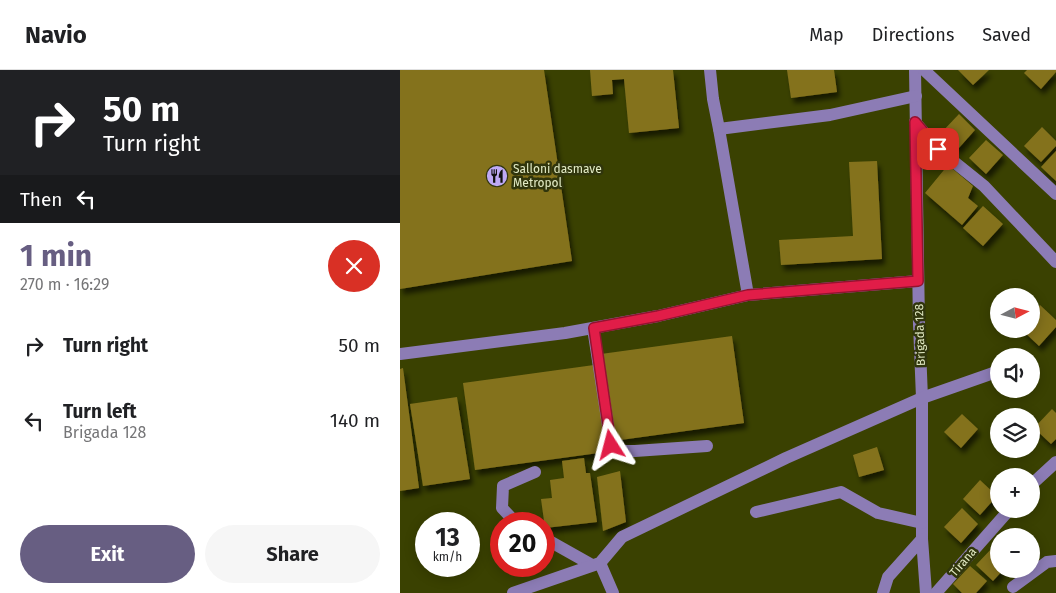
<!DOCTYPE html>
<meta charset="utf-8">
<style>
:root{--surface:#fff;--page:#f6f6f6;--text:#202124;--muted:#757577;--line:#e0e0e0;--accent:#675e82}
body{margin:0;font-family:"Fira Sans",sans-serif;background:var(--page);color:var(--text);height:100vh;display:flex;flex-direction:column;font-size:19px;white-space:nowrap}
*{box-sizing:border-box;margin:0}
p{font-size:16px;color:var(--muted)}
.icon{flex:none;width:28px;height:28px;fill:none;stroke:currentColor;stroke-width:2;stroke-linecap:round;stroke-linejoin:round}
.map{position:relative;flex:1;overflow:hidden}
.panel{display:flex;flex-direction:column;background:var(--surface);width:400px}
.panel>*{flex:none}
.guide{background:#202124;color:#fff;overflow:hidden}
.needle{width:32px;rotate:83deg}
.buttons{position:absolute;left:590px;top:218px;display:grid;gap:10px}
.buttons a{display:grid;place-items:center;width:50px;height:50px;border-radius:50%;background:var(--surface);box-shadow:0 2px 12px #0003;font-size:25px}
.speed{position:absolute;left:15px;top:442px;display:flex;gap:10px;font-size:25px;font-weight:700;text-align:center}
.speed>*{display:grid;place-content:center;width:65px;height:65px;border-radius:50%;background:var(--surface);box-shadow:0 2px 12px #0003;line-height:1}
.speed small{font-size:12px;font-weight:400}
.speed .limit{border:8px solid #d22;background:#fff;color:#111}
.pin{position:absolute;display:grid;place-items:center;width:42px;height:42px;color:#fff;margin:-21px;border-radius:10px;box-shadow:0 2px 8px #0006}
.me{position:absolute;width:55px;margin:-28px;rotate:351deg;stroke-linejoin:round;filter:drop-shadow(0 0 4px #0008)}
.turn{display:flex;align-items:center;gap:18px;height:105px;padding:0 20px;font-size:22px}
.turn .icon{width:65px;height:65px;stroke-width:2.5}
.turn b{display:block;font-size:35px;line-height:42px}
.then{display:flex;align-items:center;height:48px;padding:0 20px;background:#0003;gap:10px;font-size:19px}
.round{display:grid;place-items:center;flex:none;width:52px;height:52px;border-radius:26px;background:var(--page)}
.overview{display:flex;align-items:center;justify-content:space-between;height:85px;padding:0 20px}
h1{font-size:30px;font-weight:700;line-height:38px;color:var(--accent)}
.button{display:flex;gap:10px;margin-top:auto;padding:10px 20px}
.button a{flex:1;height:58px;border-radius:30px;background:var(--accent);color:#fff;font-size:20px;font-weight:700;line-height:58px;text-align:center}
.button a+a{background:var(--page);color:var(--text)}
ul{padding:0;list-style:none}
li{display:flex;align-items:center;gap:15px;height:75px;padding:0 20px}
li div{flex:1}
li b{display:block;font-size:19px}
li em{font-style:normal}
header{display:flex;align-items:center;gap:30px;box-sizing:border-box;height:70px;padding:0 25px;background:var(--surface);border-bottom:1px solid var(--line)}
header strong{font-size:24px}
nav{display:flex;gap:28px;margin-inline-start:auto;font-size:18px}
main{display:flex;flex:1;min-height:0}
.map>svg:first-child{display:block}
</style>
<header>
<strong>Navio</strong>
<nav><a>Map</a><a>Directions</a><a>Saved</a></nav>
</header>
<main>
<section class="panel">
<div class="guide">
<div class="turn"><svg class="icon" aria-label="right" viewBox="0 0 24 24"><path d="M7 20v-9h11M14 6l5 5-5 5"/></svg><div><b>50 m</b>Turn right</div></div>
<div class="then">Then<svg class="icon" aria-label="left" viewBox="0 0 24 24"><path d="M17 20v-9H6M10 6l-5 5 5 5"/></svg></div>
</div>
<div class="overview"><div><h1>1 min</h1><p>270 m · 16:29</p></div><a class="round" style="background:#d93025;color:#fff"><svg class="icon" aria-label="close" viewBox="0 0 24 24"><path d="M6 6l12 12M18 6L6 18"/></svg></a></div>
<ul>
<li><svg class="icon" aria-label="right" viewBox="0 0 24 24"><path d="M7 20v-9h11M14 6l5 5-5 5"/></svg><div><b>Turn right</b></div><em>50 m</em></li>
<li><svg class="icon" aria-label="left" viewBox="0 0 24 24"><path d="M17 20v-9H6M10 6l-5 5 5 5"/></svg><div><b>Turn left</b><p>Brigada 128</p></div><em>140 m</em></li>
</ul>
<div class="button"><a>Exit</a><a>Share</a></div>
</section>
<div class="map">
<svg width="656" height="523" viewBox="0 0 656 523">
<defs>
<filter id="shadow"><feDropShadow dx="3" dy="5.5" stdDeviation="2.5" flood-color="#0009"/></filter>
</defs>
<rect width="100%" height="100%" fill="#3a4101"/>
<!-- building -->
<g fill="#84721f" filter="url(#shadow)">
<polygon points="0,0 144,0 172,191 0,219"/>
<polygon points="190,0 273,0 279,58 229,63 224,9 212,10 213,24 192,26"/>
<polygon points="387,0 434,0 437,22 391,28"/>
<polygon points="558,0 589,0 573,15"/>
<polygon points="627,0 656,0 656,2 641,19 624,3"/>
<polygon points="559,44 575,60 558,79 541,63"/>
<polygon points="642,57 656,71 656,76 641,92 624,76"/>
<polygon points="586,70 603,85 586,104 569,88"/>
<polygon points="656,81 656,111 641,97"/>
<polygon points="477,91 482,189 381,195 379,170 453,166 449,92"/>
<polygon points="548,95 573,116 568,128 578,136 562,155 525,123"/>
<polygon points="583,136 603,154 583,176 563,158"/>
<polygon points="640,235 656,250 656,257 639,276 621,259 631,259 631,245"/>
<polygon points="332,266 344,353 213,371 201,284"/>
<polygon points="194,295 206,382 75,400 63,313"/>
<polygon points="3,298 19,418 0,421 0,299"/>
<polygon points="57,327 70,409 23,416 10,334"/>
<polygon points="652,339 656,343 656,369 651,374 634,358"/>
<polygon points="562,344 578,359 561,378 544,362"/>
<polygon points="477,377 484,400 459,407 453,385"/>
<polygon points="184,388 186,403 190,403 197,452 145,458 141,429 152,428 150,410 164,408 162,391"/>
<polygon points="220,401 226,452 203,461 197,407"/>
<polygon points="580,410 597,426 580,445 563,429"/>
<polygon points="562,438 578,454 561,473 544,457"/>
<polygon points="593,477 599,482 599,499 604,499 593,511 576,495"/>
<polygon points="570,496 587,511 576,523 562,523 553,514"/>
</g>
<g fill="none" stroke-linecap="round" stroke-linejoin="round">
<!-- minor -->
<g stroke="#8c7cb5" stroke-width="12">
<polyline points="310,0 313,29 319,59"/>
<polyline points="515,0 519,254 522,328 522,469 526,523"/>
<polyline points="524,0 656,124"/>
<polyline points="516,26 430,45 319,59 348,225 518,211"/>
<polyline points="515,52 538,79 584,116 656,192"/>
<polyline points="193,258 211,375 218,381 235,381 307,376"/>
<polyline points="0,284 165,263 258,246 348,225"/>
<polyline points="631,415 656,392"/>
<polyline points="356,442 441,422 478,443 522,453"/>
<polyline points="117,454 102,438 103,416 135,402"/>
<polyline points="144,468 192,495"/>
<polyline points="200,493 213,523"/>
<polyline points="613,517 647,492 656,491"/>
<polyline points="113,523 200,493 222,467 386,388 522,328 599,301"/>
<polyline points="483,523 488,507 522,469"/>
<polyline points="536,523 610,439"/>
</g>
</g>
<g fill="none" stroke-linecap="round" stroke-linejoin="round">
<!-- route casing -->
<g stroke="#92132f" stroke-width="12">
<polyline id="route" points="211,375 194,258 258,246 348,225 518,211 515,52 538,79"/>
</g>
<!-- route -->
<use href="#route" stroke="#e11d48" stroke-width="9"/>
</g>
<!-- icons -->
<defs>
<g id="restaurant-disc" transform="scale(1.125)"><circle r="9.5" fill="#bea9f5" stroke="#30350c"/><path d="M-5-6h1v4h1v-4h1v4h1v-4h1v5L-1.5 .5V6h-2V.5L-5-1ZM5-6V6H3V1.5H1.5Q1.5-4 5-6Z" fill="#111"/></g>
</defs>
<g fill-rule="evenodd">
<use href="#restaurant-disc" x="97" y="106"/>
</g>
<g text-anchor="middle" stroke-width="5" stroke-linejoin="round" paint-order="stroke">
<!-- poi labels -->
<g font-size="12" fill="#e3ebc5" stroke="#30350c" text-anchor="start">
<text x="113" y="103">Salloni dasmave<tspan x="113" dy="14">Metropol</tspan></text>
</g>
<!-- street labels -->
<g font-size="12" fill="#e3ebc5" stroke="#30350c">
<text transform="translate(520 265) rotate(-92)" y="4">Brigada 128</text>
<text transform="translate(563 492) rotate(-49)" y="4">Tirana</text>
</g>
</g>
</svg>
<div class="buttons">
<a><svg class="needle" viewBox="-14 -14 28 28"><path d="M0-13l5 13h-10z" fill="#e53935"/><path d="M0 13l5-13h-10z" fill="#757577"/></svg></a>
<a><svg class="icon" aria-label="sound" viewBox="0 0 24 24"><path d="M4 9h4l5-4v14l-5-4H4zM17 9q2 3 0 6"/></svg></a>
<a><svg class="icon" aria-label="layers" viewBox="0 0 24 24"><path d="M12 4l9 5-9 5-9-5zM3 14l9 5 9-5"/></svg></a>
<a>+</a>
<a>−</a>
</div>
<div class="speed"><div>13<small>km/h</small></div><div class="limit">20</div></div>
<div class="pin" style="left:538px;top:79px;background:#d93025"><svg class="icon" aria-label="arrive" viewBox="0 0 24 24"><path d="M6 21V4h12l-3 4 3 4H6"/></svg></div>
<svg class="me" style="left:211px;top:375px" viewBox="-20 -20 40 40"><path d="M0-17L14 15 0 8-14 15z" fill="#e11d48" stroke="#fff" stroke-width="4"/></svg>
</div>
</main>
